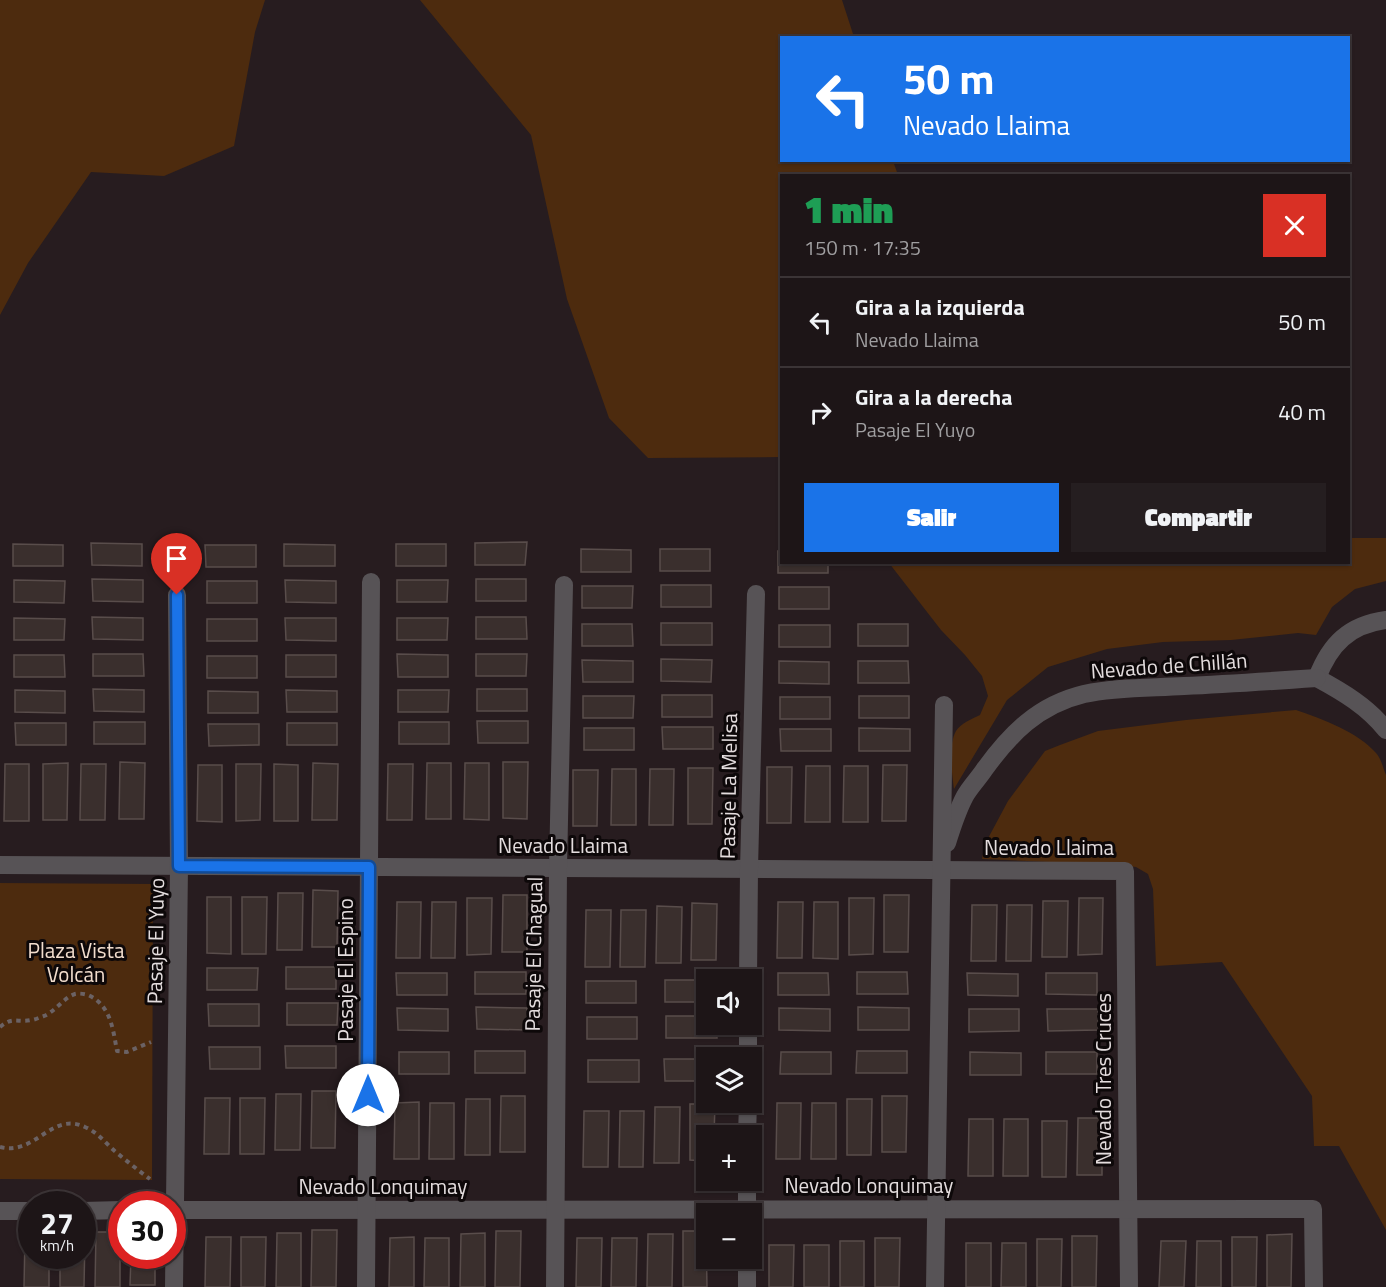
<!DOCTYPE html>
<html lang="es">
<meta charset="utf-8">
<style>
:root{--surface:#1d1517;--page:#251e20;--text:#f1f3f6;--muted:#a09fa1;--line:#3b3436;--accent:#1a73e8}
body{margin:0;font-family:"Titillium Web",sans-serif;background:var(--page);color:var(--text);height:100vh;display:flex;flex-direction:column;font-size:22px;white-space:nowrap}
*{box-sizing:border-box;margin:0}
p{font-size:20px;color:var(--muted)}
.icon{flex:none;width:33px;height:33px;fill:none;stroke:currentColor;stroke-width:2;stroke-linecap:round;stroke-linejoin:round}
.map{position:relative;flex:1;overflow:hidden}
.drawer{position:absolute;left:780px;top:174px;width:570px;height:390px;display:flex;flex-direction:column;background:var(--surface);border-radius:0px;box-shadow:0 2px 4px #0004,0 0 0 2px var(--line)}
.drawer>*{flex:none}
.top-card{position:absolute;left:780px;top:36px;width:570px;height:126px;border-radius:0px;box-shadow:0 2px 4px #0004,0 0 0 2px var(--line);background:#1a73e8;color:#fff;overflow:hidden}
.buttons{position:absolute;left:696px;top:969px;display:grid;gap:12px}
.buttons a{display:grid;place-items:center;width:66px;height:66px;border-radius:0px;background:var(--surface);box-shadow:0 2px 4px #0004,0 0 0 2px var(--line);font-size:30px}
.speed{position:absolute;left:18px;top:1191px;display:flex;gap:12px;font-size:30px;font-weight:700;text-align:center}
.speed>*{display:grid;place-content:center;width:78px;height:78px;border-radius:50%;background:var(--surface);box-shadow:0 2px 4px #0004,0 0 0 2px var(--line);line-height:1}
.speed small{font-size:15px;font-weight:400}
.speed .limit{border:9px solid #d22;background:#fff;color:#111}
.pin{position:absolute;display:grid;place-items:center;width:51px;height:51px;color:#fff;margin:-62px -26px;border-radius:50% 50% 50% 0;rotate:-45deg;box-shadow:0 0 6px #0007}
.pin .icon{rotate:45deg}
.me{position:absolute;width:66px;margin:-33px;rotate:0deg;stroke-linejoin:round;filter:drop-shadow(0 0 4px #0008)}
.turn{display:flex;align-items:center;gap:21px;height:126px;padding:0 24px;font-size:27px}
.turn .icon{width:78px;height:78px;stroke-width:2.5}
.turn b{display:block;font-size:42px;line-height:51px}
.round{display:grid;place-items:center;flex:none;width:63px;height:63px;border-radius:0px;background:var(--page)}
.headline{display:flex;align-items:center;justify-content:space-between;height:102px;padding:0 24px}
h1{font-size:36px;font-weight:800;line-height:45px;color:#1e9e55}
.action{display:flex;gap:12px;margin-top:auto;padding:12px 24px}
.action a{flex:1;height:69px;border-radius:0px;background:var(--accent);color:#fff;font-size:24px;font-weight:800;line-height:69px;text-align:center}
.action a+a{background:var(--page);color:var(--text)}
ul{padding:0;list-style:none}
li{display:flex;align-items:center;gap:18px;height:90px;padding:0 24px;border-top:2px solid var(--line)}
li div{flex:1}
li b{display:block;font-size:22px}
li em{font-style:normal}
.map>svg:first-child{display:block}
</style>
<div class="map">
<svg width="1386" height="1287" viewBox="0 0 1386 1287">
<rect width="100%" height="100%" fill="#271c1f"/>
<!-- green -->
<g fill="#4d2b0e">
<polygon points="0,0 265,0 255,32 234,146 164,176 91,172 28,263 0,315"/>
<polygon points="420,0 842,0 854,37 782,38 782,160 893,161 898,175 782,176 781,457 648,458 609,418 567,299 531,135"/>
<path d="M 1349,538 L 1386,538 L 1386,581 L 1355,589 L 1332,607 L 1316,635 L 1298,633 L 1231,640 L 1163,642 L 1107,649 L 1048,667 L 1007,700 L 954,789 C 952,774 948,745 956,731 C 961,723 972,719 980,715 L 988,696 L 982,676 L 965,655 L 941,630 L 889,563 L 1348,562 Z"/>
<path d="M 1296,710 C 1322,719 1358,732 1376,753 C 1381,758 1383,768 1386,775 L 1386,1230 L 1339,1146 L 1314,1146 L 1312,1096 L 1222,962 L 1156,966 L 1153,889 L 1148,874 L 1136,867 L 1117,865 L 982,859 L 985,844 L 1008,801 L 1045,751 L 1060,745 L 1098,731 L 1186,720 Z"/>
<polygon points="0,883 153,884 152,1180 0,1179"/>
</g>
<!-- building -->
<g fill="#3a2f2d" stroke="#594d4b" stroke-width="1.5">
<polygon points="527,542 525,565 475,565 475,543"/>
<polygon points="91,543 142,544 142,566 92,565"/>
<polygon points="13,544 63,545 63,566 13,566"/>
<polygon points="284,544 335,545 335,566 284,566"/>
<rect x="396" y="544" width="50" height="22"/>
<polygon points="205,545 256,545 256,567 206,567"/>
<polygon points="581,549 631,550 631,572 581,572"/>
<rect x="660" y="549" width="50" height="22"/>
<polygon points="778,551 782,551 782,562 828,562 828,573 778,573"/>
<polygon points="92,579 143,580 143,602 93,601"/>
<rect x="476" y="579" width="50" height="22"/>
<polygon points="14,580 65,581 64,603 14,602"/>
<polygon points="285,580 336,581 336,603 286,602"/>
<polygon points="397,580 448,580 447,602 397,602"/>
<rect x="207" y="581" width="50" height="22"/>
<rect x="661" y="585" width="50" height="22"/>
<polygon points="582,586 633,586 632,608 582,608"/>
<rect x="779" y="587" width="50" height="22"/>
<polygon points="92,617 143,618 143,640 93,639"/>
<polygon points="476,617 526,617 527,639 476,639"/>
<polygon points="14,618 65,619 64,640 14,640"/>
<polygon points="285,618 336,618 336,641 286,640"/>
<polygon points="397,618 448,618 447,640 397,640"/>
<rect x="207" y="619" width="50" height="22"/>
<rect x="661" y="623" width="51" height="22"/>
<polygon points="582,624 632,624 633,646 582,646"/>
<rect x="858" y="624" width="50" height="22"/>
<rect x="779" y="625" width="51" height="22"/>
<polygon points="93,654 143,654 144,676 93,676"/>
<polygon points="397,654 448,655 448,677 398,677"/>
<polygon points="476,654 527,654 526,676 476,676"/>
<polygon points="14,655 64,655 65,677 14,677"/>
<rect x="286" y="655" width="50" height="22"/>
<rect x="207" y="656" width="50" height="22"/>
<polygon points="661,659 712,660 711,682 661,681"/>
<polygon points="582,660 633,661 633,682 583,682"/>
<polygon points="779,661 829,662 829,684 779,683"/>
<polygon points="858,661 908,661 909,683 858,683"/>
<polygon points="93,689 144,690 144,712 94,711"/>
<rect x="477" y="689" width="50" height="22"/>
<polygon points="15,690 65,691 65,713 15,712"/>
<polygon points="286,690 337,691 337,712 287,712"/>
<polygon points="398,690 449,690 448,712 398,712"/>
<polygon points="208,691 258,692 258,713 208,713"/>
<rect x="662" y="695" width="50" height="22"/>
<polygon points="583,696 634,696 633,718 583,718"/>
<rect x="859" y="696" width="50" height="22"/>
<rect x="780" y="697" width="50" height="22"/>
<polygon points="477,721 528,721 528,743 478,743"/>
<rect x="94" y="722" width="51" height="22"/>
<rect x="399" y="722" width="50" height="22"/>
<polygon points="15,723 66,723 66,745 16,745"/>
<rect x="287" y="723" width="50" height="22"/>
<polygon points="208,724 259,724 259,745 209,746"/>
<polygon points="662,727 713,727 713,749 663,749"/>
<rect x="584" y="728" width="50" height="22"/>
<polygon points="859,728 910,729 910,751 859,751"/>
<polygon points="780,729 831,729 831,751 781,751"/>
<polygon points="120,762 145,763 144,819 119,819"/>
<polygon points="503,762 528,762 527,819 503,818"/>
<polygon points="68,763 67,820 43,820 43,764"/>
<polygon points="313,763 338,764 337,820 312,820"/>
<polygon points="427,763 451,763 451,819 426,819"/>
<polygon points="465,763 489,763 489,820 464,819"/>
<polygon points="5,764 29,764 29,821 4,821"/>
<polygon points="81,764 106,764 105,820 80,820"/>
<polygon points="236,764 261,764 260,820 236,821"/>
<polygon points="274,764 298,765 298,821 274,821"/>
<polygon points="388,764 413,764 412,820 387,820"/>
<polygon points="198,765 222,765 222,822 197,821"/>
<polygon points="883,765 907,765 906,821 882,821"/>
<polygon points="806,766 830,766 830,822 805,822"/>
<polygon points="844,766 868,766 868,822 843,822"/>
<polygon points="767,767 792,767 791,823 767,823"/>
<polygon points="688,768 713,768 712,824 688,824"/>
<polygon points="612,769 636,769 636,825 611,825"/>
<polygon points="650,769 674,769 673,825 649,825"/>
<polygon points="573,770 598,770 597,826 573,826"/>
<polygon points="313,890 338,891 337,947 312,947"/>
<polygon points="278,893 303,893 302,950 277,950"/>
<polygon points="503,895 527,895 527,952 502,952"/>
<polygon points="884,895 909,895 908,952 884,952"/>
<polygon points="207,897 231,897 231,954 207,953"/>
<polygon points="242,897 267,897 266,954 242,954"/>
<polygon points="467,898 492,898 491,954 467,955"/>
<polygon points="849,898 874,898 873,954 849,955"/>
<polygon points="1079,898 1103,898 1102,954 1078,955"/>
<polygon points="1043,901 1068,901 1067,957 1042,957"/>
<polygon points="397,902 421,902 420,958 396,958"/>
<polygon points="432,902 456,902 455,958 431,958"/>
<polygon points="778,902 803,902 802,958 777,958"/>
<polygon points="814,902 838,902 838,959 813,958"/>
<polygon points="692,903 717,904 716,960 691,960"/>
<polygon points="972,905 997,905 996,961 971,961"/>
<polygon points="1007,905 1032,905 1031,961 1006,961"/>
<polygon points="657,906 682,907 681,963 656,963"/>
<polygon points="586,910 611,910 610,967 585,967"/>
<polygon points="621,910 646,910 645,967 620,967"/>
<rect x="286" y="967" width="50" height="22"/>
<polygon points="207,968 258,968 257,990 207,990"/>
<rect x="475" y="972" width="51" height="22"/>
<polygon points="857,972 907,972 908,994 857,994"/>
<polygon points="396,973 447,973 447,995 397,995"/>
<polygon points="778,973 828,973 829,995 778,995"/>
<polygon points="967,973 1018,974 1018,996 968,995"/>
<polygon points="1046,973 1097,973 1097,995 1046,994"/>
<rect x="665" y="980" width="41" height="22"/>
<rect x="586" y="981" width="50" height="22"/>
<polygon points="287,1003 338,1003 337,1025 287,1025"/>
<polygon points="208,1004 259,1004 259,1026 209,1026"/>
<polygon points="476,1007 527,1008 527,1030 477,1029"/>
<polygon points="858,1007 909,1008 909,1030 858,1030"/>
<polygon points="397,1008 448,1009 448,1031 398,1030"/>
<polygon points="779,1008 830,1009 830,1031 779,1030"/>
<polygon points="969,1009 1019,1009 1019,1031 969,1032"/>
<polygon points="1047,1009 1098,1009 1098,1030 1048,1031"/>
<polygon points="666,1016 706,1016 706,1024 716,1024 717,1038 666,1038"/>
<rect x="587" y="1017" width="50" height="22"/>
<polygon points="285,1046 336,1046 336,1068 286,1068"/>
<polygon points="209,1047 260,1047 260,1069 210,1069"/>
<rect x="475" y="1051" width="50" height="22"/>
<polygon points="857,1051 907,1051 907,1073 856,1073"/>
<rect x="399" y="1052" width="50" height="22"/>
<polygon points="781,1052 831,1052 831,1074 780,1074"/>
<polygon points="970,1052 1021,1053 1021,1075 970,1075"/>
<rect x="1046" y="1052" width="51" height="22"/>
<polygon points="664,1059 706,1059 706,1081 665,1081"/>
<rect x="588" y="1060" width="51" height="22"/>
<polygon points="312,1091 336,1091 335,1148 311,1148"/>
<polygon points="276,1094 301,1094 300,1150 275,1150"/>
<polygon points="501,1096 525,1096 525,1152 500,1152"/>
<polygon points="882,1096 907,1096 906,1152 882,1152"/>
<polygon points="205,1098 230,1098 229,1154 204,1154"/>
<polygon points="240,1098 265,1098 264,1154 240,1154"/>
<polygon points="466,1099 490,1099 490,1155 465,1155"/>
<polygon points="847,1099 872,1099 871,1155 847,1155"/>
<polygon points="419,1102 419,1159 394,1159 395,1103"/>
<polygon points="430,1103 454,1103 454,1159 429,1159"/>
<polygon points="777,1103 801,1103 800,1159 776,1159"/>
<polygon points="812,1103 836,1103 836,1159 811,1159"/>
<polygon points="690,1104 715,1104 714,1136 706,1136 706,1161 690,1160"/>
<polygon points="655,1107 680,1107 679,1163 654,1163"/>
<polygon points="584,1111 609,1111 608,1167 583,1167"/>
<polygon points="620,1111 644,1111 643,1167 619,1167"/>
<polygon points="1078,1118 1102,1118 1102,1175 1077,1175"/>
<polygon points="969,1119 993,1119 993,1176 968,1176"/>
<polygon points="1004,1119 1028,1119 1028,1176 1003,1176"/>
<polygon points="1042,1121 1067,1121 1066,1177 1042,1177"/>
<polygon points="312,1230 337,1230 336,1287 311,1287"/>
<polygon points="496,1231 521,1231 520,1287 495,1287"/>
<polygon points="683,1231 706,1231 707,1287 683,1287"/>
<polygon points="96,1232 120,1232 120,1287 95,1287"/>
<polygon points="277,1233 301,1233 301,1287 276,1287"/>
<polygon points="485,1233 485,1287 460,1287 461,1234"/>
<polygon points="648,1234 673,1234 672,1287 647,1287"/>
<polygon points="1292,1234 1291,1287 1267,1287 1267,1235"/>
<polygon points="25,1236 32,1236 32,1256 49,1256 49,1287 24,1287"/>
<polygon points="82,1236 85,1236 84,1287 60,1287 60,1256 82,1256"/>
<polygon points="1072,1236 1097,1236 1096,1287 1072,1287"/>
<polygon points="206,1237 231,1237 230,1287 205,1287"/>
<polygon points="241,1237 266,1237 265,1287 241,1287"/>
<polygon points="414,1237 414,1287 389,1287 390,1238"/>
<polygon points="1232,1237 1257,1237 1256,1287 1232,1287"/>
<polygon points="425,1238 449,1238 449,1287 424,1287"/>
<polygon points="577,1238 602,1238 601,1287 576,1287"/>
<polygon points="612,1238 637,1238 636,1287 611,1287"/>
<polygon points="875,1238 900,1238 899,1287 875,1287"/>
<polygon points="1037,1239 1062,1239 1061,1287 1037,1287"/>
<rect x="840" y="1241" width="24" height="46"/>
<polygon points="1161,1241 1186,1241 1184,1287 1159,1287"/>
<polygon points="1197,1241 1221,1241 1221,1287 1196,1287"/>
<rect x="966" y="1243" width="25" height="44"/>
<polygon points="1002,1243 1026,1243 1026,1287 1001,1287"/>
<polygon points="769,1245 794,1245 793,1287 769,1287"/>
<rect x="804" y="1245" width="25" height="42"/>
<polygon points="131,1256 155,1256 155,1285 130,1285"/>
</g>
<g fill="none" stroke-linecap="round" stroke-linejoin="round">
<!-- path -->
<g stroke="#6b6264" stroke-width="4" stroke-dasharray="4.5 4.5" stroke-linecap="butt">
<path d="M 0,1027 C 13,1016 17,1023 31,1020 C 35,1020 40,1017 44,1016 C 56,1011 63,998 75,994 C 79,993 85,994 88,995 C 111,1005 113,1030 117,1051 L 127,1052 L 151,1042"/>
<path d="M 0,1147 C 36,1156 51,1111 85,1127 C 99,1133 106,1144 117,1153 C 128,1162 139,1171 150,1179"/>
</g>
<!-- street -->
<g stroke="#575356" stroke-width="18">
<path d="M 1317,678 C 1330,644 1349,625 1386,620"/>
<path d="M 1317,678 C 1343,692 1368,707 1386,730"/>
<path d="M 947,843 C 952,827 957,811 965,796 C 970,787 978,779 984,770 C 1010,734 1038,705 1084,694 C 1116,687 1151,688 1184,686 C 1229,684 1273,681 1317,678"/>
<polyline points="0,865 1125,871 1129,1287"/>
<polyline points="748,980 749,869 756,594"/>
<polyline points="748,1058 748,1024"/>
<polyline points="747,1136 748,1102"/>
<polyline points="172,1210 1313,1209 1314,1287"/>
<polyline points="0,1211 32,1211"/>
<polyline points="82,1211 122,1210"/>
<polyline points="747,1214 747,1180"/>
<polyline points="174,1287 179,866 177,595"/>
<polyline points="366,1287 371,582"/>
<polyline points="555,1287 558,868 564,585"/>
<polyline points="747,1287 747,1258"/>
<polyline points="935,1287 944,705"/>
</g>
</g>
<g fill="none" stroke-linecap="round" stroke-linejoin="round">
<!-- route casing -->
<g stroke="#114b97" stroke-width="15">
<polyline id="route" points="177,595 179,866 369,867 368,1095"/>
</g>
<!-- route -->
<use href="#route" stroke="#1a73e8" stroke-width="10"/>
</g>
<g text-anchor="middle" stroke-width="6" stroke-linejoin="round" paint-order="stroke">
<!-- street labels -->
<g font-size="21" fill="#e4ddde" stroke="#0d0809">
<text transform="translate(1169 666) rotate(-4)" y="7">Nevado de Chillán</text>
<text transform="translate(729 786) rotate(-89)" y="7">Pasaje La Melisa</text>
<text x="563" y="853">Nevado Llaima</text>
<text x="1049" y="855">Nevado Llaima</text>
<text transform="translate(156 941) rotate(-89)" y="7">Pasaje El Yuyo</text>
<text transform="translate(534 954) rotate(-89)" y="7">Pasaje El Chagual</text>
<text transform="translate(346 970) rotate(-90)" y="7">Pasaje El Espino</text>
<text transform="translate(1104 1079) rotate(-90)" y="7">Nevado Tres Cruces</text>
<text x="869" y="1193">Nevado Lonquimay</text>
<text x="383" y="1194">Nevado Lonquimay</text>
</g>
<!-- park labels -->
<g font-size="21" fill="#f2ddcd" stroke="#0d0809">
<text x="76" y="958">Plaza Vista<tspan x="76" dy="24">Volcán</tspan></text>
</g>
</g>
</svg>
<div class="buttons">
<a><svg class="icon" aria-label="sound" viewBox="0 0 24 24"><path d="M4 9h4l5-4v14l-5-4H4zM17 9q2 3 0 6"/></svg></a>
<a><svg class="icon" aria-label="layers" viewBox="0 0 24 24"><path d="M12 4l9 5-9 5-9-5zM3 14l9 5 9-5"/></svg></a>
<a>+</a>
<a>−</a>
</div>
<div class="speed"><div>27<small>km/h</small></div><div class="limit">30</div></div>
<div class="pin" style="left:177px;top:595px;background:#d93025"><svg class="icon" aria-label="arrive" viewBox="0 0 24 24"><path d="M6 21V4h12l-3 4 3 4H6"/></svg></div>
<svg class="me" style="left:368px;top:1095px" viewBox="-20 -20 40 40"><circle r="19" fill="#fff"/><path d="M0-13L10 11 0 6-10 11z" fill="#1a73e8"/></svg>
<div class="top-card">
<div class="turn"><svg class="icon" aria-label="left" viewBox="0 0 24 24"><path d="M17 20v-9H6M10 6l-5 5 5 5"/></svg><div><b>50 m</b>Nevado Llaima</div></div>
</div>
<section class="drawer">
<div class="headline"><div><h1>1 min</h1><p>150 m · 17:35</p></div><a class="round" style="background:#d93025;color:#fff"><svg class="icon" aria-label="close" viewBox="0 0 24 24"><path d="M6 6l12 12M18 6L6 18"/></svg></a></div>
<ul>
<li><svg class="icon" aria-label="left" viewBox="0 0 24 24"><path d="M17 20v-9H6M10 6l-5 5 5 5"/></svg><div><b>Gira a la izquierda</b><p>Nevado Llaima</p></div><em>50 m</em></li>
<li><svg class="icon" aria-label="right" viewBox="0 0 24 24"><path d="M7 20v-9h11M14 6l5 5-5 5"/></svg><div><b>Gira a la derecha</b><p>Pasaje El Yuyo</p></div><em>40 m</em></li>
</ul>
<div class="action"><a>Salir</a><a>Compartir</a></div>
</section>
</div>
